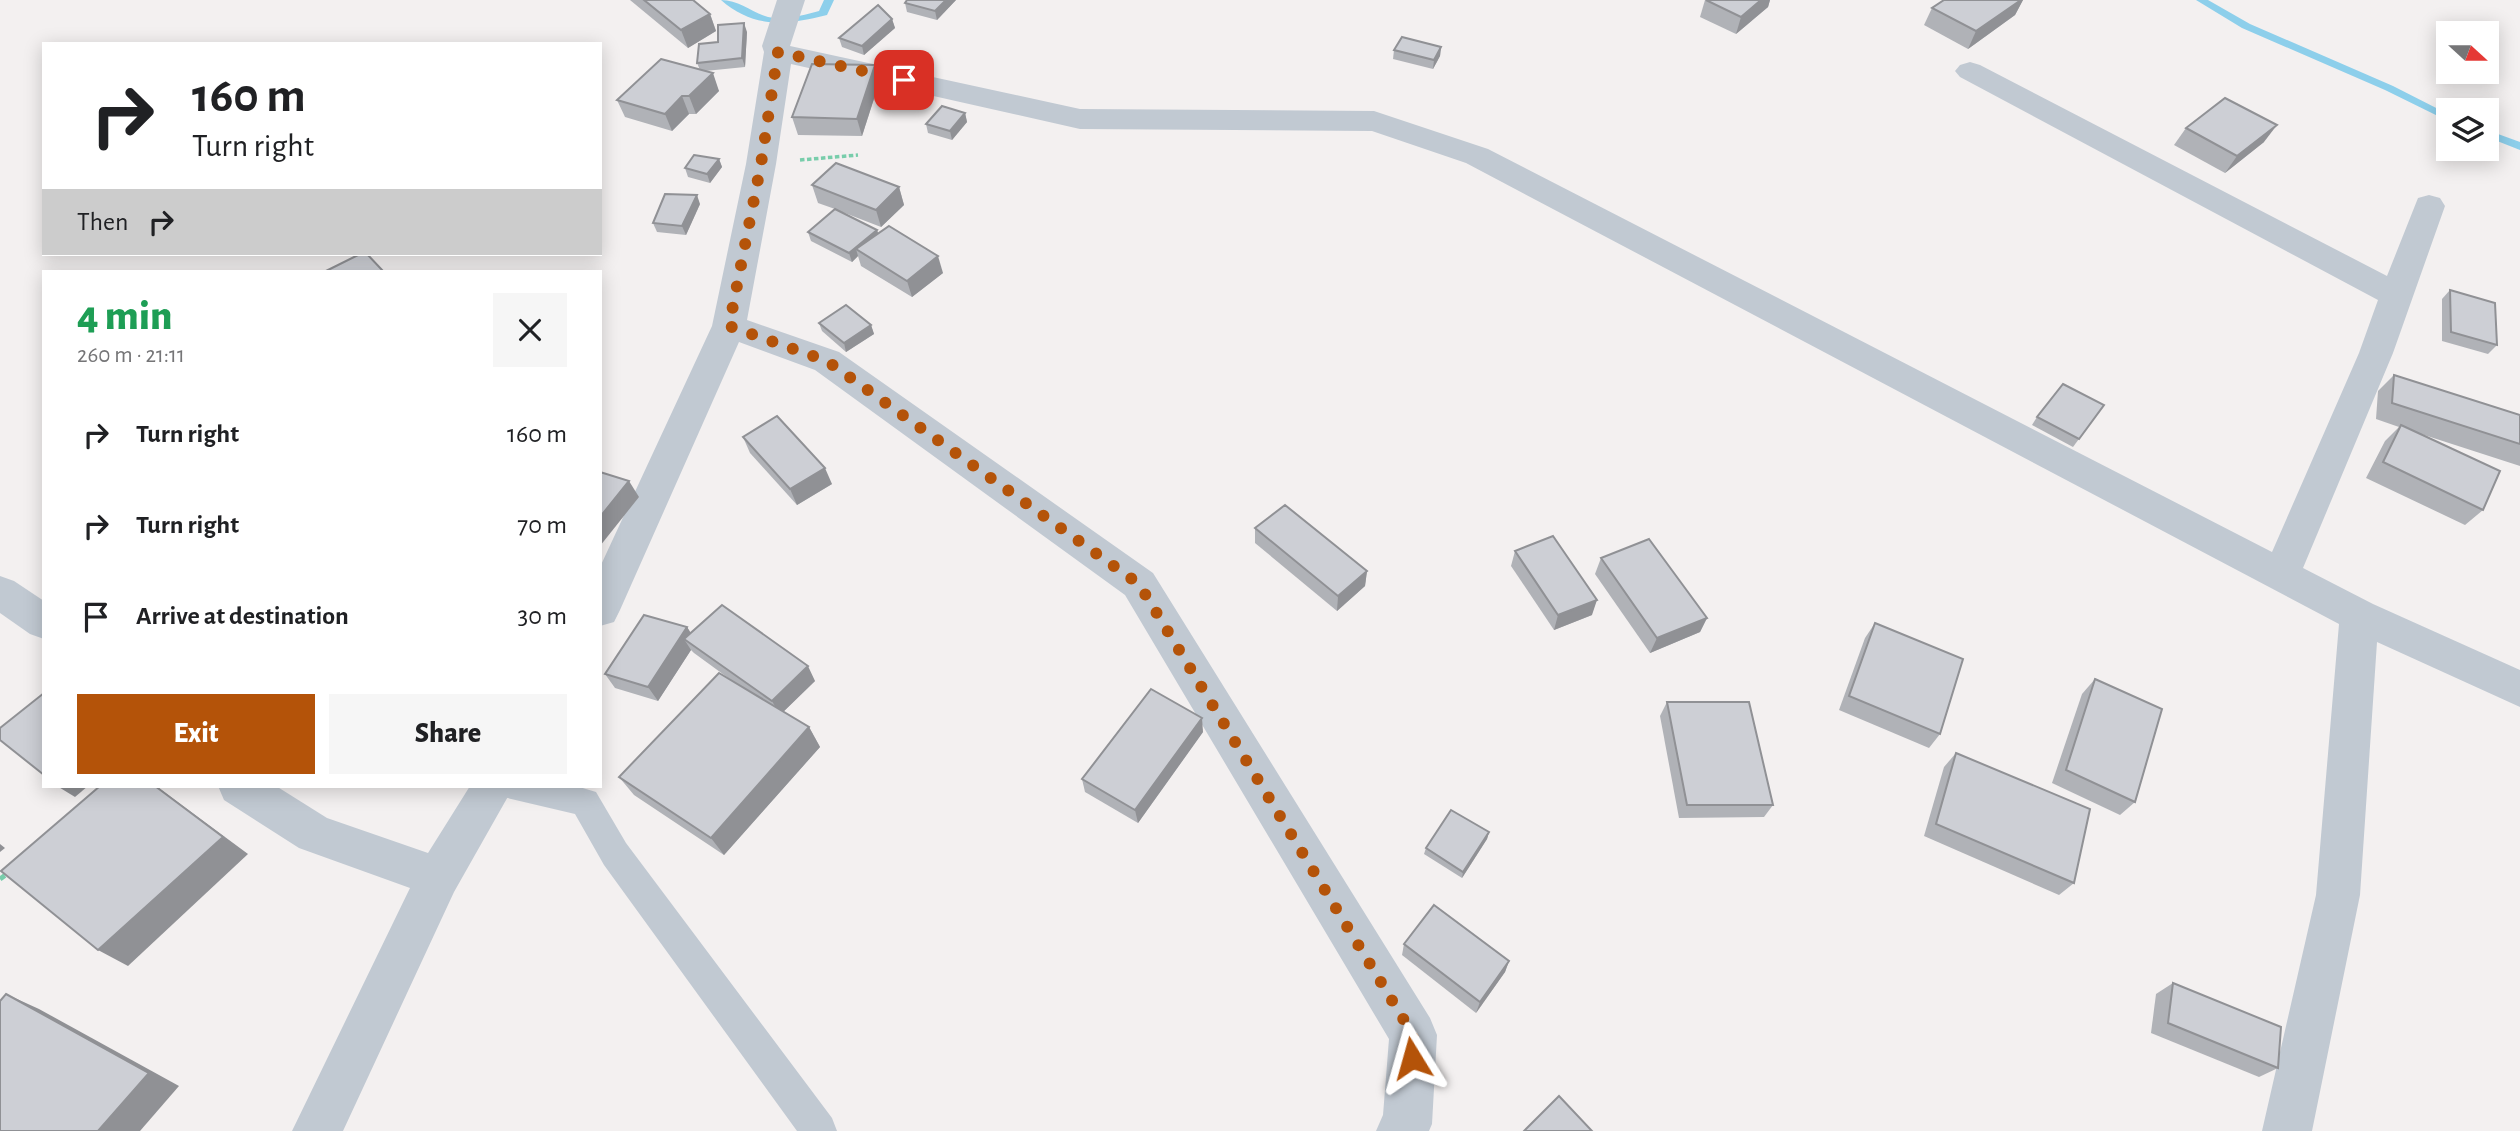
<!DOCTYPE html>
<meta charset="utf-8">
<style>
:root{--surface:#fff;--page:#f6f6f6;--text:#202124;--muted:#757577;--accent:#b45309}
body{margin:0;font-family:"Alegreya Sans",sans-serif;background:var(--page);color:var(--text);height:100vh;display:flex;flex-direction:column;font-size:26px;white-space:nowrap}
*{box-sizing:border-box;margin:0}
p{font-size:23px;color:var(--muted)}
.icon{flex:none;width:38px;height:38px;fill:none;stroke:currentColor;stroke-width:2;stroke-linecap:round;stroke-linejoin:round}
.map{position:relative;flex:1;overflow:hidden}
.side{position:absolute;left:42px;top:270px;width:560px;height:518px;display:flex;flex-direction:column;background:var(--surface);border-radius:0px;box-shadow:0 4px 18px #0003}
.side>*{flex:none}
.guide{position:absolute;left:42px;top:42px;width:560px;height:214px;border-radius:0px;box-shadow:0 4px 18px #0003;background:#fff;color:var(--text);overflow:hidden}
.needle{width:46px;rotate:111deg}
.fabs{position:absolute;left:2436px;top:21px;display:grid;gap:14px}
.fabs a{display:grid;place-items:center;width:63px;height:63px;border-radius:0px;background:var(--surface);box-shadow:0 4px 18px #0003;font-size:35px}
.pin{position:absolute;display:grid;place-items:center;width:60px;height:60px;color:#fff;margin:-30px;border-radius:14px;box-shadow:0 4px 10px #0006}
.me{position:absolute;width:77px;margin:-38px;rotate:352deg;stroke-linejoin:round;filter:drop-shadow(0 0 5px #0008)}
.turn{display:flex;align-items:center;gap:24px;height:147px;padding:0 35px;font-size:32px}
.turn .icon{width:91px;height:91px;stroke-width:2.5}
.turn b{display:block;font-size:49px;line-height:60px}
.then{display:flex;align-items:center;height:66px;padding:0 35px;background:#0003;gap:14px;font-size:26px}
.round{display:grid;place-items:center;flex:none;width:74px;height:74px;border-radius:0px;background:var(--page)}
.summary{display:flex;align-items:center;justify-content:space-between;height:119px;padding:0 35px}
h1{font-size:42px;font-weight:800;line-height:52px;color:#1e9e55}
.action{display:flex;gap:14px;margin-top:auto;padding:14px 35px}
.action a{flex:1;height:80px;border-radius:0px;background:var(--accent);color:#fff;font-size:28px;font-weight:800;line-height:80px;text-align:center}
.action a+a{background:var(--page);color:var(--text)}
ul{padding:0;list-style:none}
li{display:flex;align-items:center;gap:21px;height:91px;padding:0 35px}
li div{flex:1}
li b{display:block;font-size:26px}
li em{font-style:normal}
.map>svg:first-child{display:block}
</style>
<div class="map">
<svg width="2520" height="1131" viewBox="0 0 2520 1131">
<rect width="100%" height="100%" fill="#f3f0f0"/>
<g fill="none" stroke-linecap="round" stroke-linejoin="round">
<!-- stream -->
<g fill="#8dcfeb" fill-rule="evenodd">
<path d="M 721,0 C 739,0 751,12 768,17 C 785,21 803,15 819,11 L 824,0 L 834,0 L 827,15 C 787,25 754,29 721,0 Z"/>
<polygon points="2196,0 2208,0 2250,24 2393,86 2448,114 2448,121 2385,90 2242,28"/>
<polygon points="2487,130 2520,142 2520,150 2487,137"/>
</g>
<!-- path-far1 -->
<polyline stroke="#78cdab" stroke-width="3.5" stroke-dasharray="4.5 2.5" stroke-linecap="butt" points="800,160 858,155"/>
<!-- path -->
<polyline stroke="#78cdab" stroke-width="5" stroke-dasharray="6 3.5" stroke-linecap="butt" points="0,879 8,873"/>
<!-- lane -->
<polygon fill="#c1c9d2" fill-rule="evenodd" points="494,786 576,786 596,792 626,843 832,1118 837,1131 797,1131 604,865 575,814 499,796"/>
<!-- street -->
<g fill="#c1c9d2" fill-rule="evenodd">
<polygon points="777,0 805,0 790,46 1080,109 1374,111 1488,149 2272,552 2359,353 2378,300 1960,77 1955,71 1960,65 1970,62 1980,65 2387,276 2418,198 2429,195 2440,198 2445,206 2393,353 2303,568 2373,604 2520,670 2520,707 2377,642 2360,895 2312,1131 2262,1131 2316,895 2339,624 1466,163 1372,131 1080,129 791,64 776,164 747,320 839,352 1153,573 1430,1018 1437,1035 1432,1124 1429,1131 1376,1131 1383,1115 1389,1039 1125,595 815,370 739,342 620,610 614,622 600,626 600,567 712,326 746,164 764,52 762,46"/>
<polygon points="0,576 14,581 44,601 44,639 30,634 0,613"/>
<polygon points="218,786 276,786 327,818 428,853 470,786 514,786 454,892 343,1131 292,1131 410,888 299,848 224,800"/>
</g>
</g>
<!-- wall -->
<g fill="#b0b2b7">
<polygon points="630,0 693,0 710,14 716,31 688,48"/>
<polygon points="907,0 956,0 937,20 907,12 905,3"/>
<polygon points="1705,0 1770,0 1768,7 1736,34 1700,17"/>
<polygon points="1944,0 2023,0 2015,15 1968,49 1924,25 1932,8"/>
<polygon points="892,19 895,28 864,55 842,47 839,38"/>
<polygon points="747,32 745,67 705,71 719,91 696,114 689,114 672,131 625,117 617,100 700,70 697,63 718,42"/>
<polygon points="1441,47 1440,56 1433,69 1393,59 1394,50"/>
<polygon points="875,65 879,83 862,136 798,135 792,117"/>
<polygon points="965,113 967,122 952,140 928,133 926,124"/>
<polygon points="2186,128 2264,142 2225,173 2174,145"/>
<polygon points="719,159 722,167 710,183 688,177 685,168"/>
<polygon points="812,185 899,187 904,205 881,227 837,210 877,230 878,233 943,273 912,297 861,266 858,256 852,262 811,241 808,232 835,209 818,203"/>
<polygon points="700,204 686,235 657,232 653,223"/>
<polygon points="2450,290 2497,345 2488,354 2442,341 2442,299"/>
<polygon points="819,323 871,325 874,334 846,352 822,331"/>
<polygon points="2394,375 2520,415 2520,466 2418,433 2483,510 2465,525 2366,478 2385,441 2399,427 2376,419 2378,391"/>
<polygon points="2104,405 2073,447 2032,425 2037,417"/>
<polygon points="743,437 832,484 797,505 750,453"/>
<polygon points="1255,528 1367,571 1365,586 1337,611 1255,543"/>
<polygon points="1515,551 1592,615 1554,630 1511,566"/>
<polygon points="1601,558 1707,618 1700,632 1650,653 1595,574"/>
<polygon points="1875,623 1940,734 1929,748 1839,710 1865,638"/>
<polygon points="687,627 691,633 815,681 783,712 809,727 820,747 724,855 634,795 619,777 731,680 694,653 691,650 658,701 615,688 605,674"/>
<polygon points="2095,679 2135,802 2120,815 2052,783 2082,694"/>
<polygon points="1667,702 1773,805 1764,817 1679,818 1660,716"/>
<polygon points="1203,732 1138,823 1085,792 1082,779"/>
<polygon points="1956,753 2074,883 2059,895 1924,836 1944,767"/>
<polygon points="1489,832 1487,839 1462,878 1424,854 1426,848"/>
<polygon points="1404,944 1509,961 1505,972 1476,1013 1402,955"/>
<polygon points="2173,983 2278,1068 2259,1077 2151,1033 2156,994"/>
</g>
<!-- shaded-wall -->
<g fill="#909195">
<polygon points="946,0 956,0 937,20 935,11"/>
<polygon points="1761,0 1770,0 1768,7 1736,34 1741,17"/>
<polygon points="2021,0 2023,0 2015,15 1968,49 1976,31"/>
<polygon points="710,14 716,31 688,48 681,30"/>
<polygon points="892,19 895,28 864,55 862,46"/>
<polygon points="744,23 747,32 745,67 742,58"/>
<polygon points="1441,47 1440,56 1433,69 1434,60"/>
<polygon points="875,65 879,83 862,136 857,119"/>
<polygon points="713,73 719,91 696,114 689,96"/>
<polygon points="682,96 689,114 672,131 665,114"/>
<polygon points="965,113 967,122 952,140 950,131"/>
<polygon points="2277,125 2264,142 2225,173 2237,156"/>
<polygon points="719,159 722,167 710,183 707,174"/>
<polygon points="899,187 904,205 881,227 876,210"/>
<polygon points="697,195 700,204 686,235 682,226"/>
<polygon points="877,230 880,239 856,249 858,256 852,262 849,253"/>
<polygon points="938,256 943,273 912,297 907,281"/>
<polygon points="871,325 874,334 846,352 844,343"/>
<polygon points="825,468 832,484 797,505 790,489"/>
<polygon points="629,481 639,497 600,546 600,517"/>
<polygon points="1367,571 1365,586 1337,611 1338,596"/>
<polygon points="1597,600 1592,615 1554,630 1558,615"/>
<polygon points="1707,618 1700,632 1650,653 1657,638"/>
<polygon points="687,627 696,642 684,639 691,650 658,701 648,687"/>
<polygon points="808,666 815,681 780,715 772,701"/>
<polygon points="1202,718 1203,732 1138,823 1135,810"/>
<polygon points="809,727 820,747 724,855 711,838"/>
<polygon points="57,786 88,786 75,797"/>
<polygon points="155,786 156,786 248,854 128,966 98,950"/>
<polygon points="1489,832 1487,839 1462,878 1463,872"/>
<polygon points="0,844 5,848 0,852"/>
<polygon points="1509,961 1505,972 1476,1013 1480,1002"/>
<polygon points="6,994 39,1009 179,1086 140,1131 98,1131"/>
</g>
<!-- building -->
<g fill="#cdcfd5" stroke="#909195" stroke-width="2">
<polygon points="644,0 693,0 710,14 681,30"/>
<polygon points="907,0 946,0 935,11 905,3"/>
<polygon points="1706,0 1761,0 1741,17"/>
<polygon points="1944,0 2021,0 1976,31 1932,8"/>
<polygon points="878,5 892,19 862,46 839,38"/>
<polygon points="744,23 742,58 697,63 699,44 718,42 718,25"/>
<polygon points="1402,37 1441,47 1434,60 1394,50"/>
<polygon points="661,59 713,73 689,96 682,96 665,114 617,100"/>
<polygon points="812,64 875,65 857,119 792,117"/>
<polygon points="2225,98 2277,125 2237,156 2186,128"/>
<polygon points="942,106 965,113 950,131 926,124"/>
<polygon points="694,155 719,159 707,174 685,168"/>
<polygon points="836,163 899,187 876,210 812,185"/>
<polygon points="665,194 697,195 682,226 653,223"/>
<polygon points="835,209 877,230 849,253 808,232"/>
<polygon points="889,226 938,256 907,281 856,249"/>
<polygon points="360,254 367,254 383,271 326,271"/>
<polygon points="2450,290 2495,303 2497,345 2451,332"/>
<polygon points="846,305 871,325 844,343 819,323"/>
<polygon points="2394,375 2520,415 2520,444 2392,403"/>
<polygon points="2063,384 2104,405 2079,439 2037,417"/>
<polygon points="777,416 825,468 790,489 743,437"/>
<polygon points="2401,425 2500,471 2483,510 2383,462"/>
<polygon points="600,472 629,481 600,517"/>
<polygon points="1285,505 1367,571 1338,596 1255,528"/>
<polygon points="1553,536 1597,600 1558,615 1515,551"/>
<polygon points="1649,539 1707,618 1657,638 1601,558"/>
<polygon points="722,605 808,666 772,701 684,639"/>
<polygon points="644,615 687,627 648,687 605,674"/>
<polygon points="1875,623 1963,659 1940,734 1849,696"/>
<polygon points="719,673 809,727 711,838 619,777"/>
<polygon points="2095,679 2162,709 2135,802 2066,770"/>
<polygon points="1151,689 1202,718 1135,810 1082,779"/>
<polygon points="44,693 44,775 0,740 0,728"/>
<polygon points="1667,702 1749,702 1773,805 1687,805"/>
<polygon points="1956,753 2090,809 2074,883 1936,824"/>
<polygon points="100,786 155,786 223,837 98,950 1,871"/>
<polygon points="1451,810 1489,832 1463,872 1426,848"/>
<polygon points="1434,905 1509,961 1480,1002 1404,944"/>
<polygon points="2173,983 2281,1027 2278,1068 2168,1023"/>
<polygon points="6,994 149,1073 98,1131 0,1131 0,1001"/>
<polygon points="1559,1096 1592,1131 1524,1131"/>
</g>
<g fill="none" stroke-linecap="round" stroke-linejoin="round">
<!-- route -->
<polyline stroke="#b45309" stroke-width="12" stroke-dasharray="0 21.6" points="904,80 778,52 761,164 729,326 827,361 1139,584 1413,1035 1412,1058"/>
</g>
</svg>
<div class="fabs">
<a><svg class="needle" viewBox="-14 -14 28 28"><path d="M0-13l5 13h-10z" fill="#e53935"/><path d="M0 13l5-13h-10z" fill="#757577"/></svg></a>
<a><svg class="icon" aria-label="layers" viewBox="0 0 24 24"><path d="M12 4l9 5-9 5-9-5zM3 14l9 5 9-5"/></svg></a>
</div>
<div class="pin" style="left:904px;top:80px;background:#d93025"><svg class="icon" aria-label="arrive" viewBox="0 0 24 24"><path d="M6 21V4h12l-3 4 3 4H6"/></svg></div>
<svg class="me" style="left:1412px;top:1058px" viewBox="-20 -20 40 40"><path d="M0-17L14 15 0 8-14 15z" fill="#b45309" stroke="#fff" stroke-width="4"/></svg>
<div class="guide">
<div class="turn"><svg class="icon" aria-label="right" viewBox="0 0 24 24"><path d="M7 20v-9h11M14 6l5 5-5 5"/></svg><div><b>160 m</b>Turn right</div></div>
<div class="then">Then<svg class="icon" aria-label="right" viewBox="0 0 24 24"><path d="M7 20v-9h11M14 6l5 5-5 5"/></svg></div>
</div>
<section class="side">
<div class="summary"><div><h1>4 min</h1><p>260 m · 21:11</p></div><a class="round"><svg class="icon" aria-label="close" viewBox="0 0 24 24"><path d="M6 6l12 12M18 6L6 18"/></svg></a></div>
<ul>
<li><svg class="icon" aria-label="right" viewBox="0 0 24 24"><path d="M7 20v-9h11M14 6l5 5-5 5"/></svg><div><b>Turn right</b></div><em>160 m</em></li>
<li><svg class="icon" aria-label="right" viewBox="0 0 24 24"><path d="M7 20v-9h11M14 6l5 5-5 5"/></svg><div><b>Turn right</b></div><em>70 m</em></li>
<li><svg class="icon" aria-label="arrive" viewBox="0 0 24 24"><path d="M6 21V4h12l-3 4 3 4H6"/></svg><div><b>Arrive at destination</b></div><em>30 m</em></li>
</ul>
<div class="action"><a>Exit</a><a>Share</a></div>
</section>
</div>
